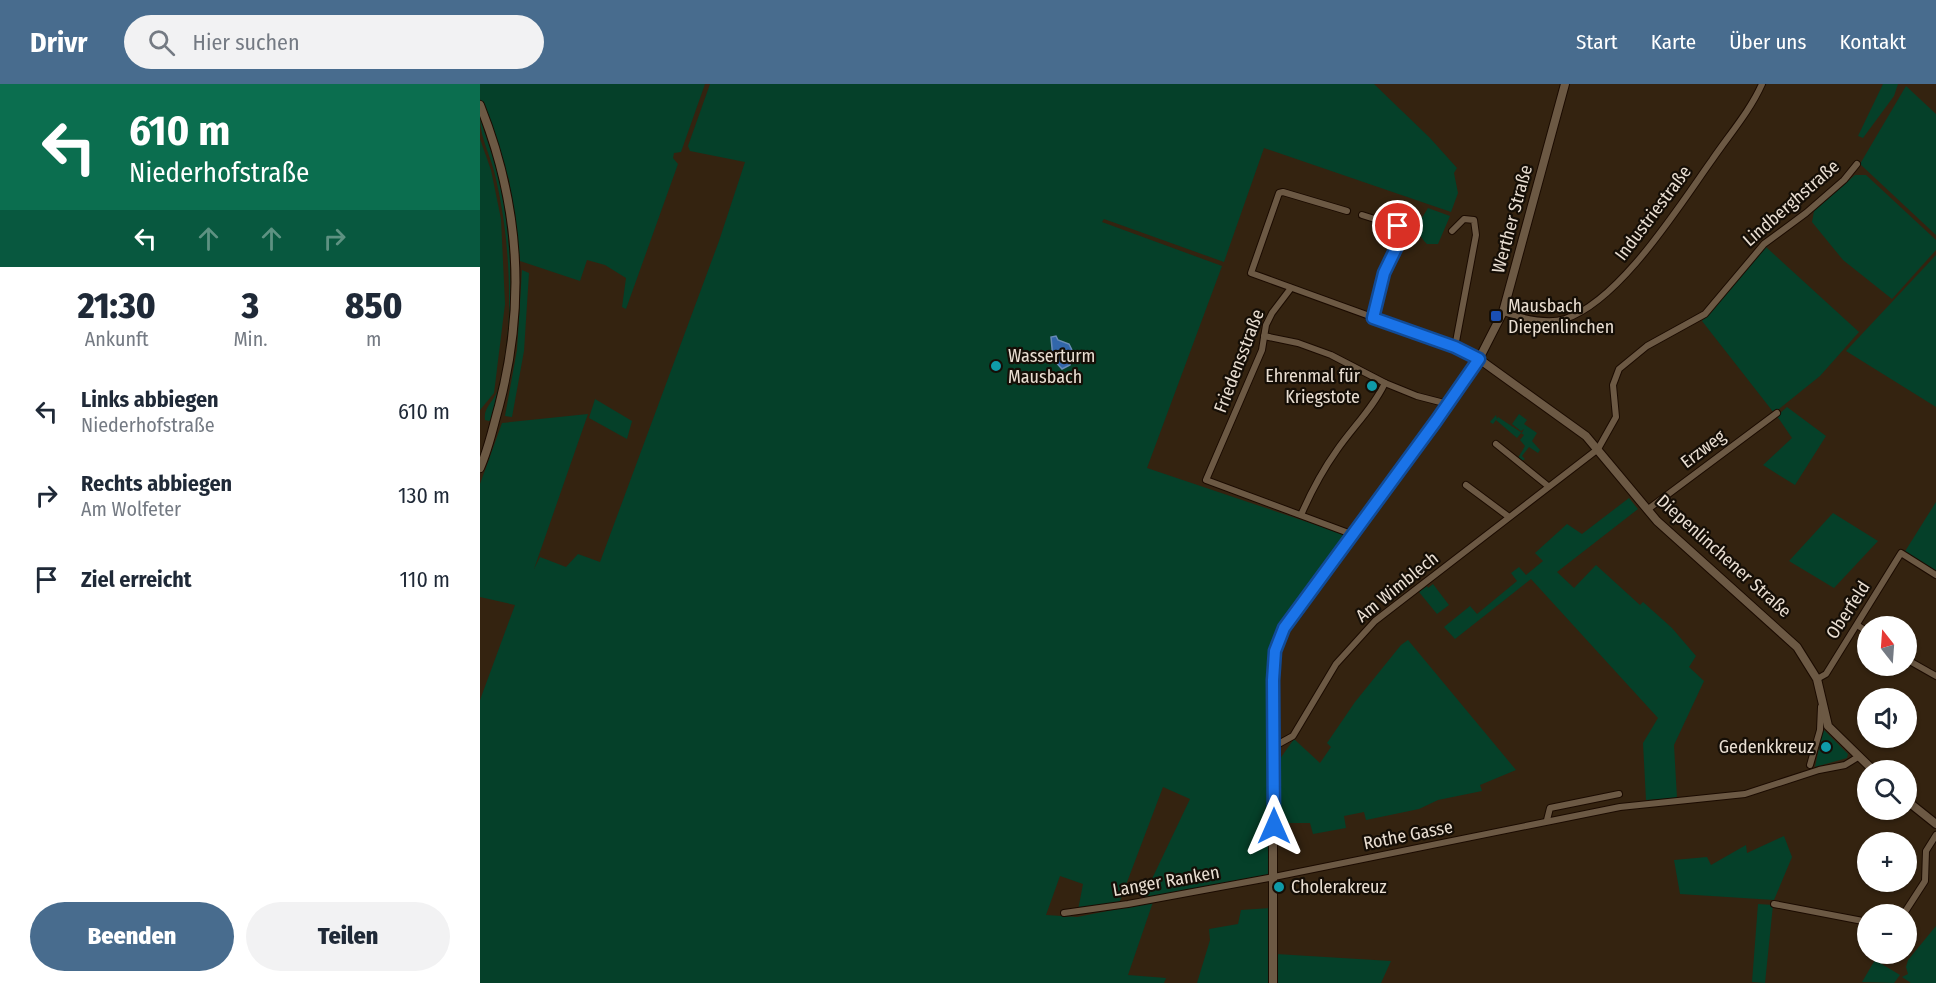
<!DOCTYPE html>
<html lang="de">
<meta charset="utf-8">
<style>
:root{--surface:#fff;--page:#f2f2f3;--text:#1f2937;--muted:#747a83;--accent:#486c8e}
body{margin:0;font-family:"Fira Sans Condensed",sans-serif;background:var(--page);color:var(--text);height:100vh;display:flex;flex-direction:column;font-size:22px;white-space:nowrap}
*{box-sizing:border-box;margin:0}
p{font-size:20px;color:var(--muted)}
.icon{flex:none;width:33px;height:33px;fill:none;stroke:currentColor;stroke-width:2;stroke-linecap:round;stroke-linejoin:round}
.map{position:relative;flex:1;overflow:hidden}
.details{display:flex;flex-direction:column;background:var(--surface);width:480px}
.details>*{flex:none}
.guide{background:#0b6e4f;color:#fff;overflow:hidden}
.needle{width:39px;rotate:343deg}
.buttons{position:absolute;left:1377px;top:532px;display:grid;gap:12px}
.buttons a{display:grid;place-items:center;width:60px;height:60px;border-radius:50%;background:var(--surface);box-shadow:0 2px 4px #0004;font-size:30px}
.pin{position:absolute;display:grid;place-items:center;width:51px;height:51px;color:#fff;margin:-26px;border:3px solid #fff;border-radius:50%;box-shadow:0 2px 6px #0007}
.me{position:absolute;width:66px;margin:-33px;rotate:0deg;stroke-linejoin:round;filter:drop-shadow(0 0 4px #0008)}
.turn{display:flex;align-items:center;gap:21px;height:126px;padding:0 30px;font-size:27px}
.turn .icon{width:78px;height:78px;stroke-width:2.5}
.turn b{display:block;font-size:42px;line-height:51px}
.lanes{display:flex;align-items:center;height:57px;padding:0 30px;background:#0003;justify-content:center;gap:30px;direction:ltr}
.lanes .off{opacity:.35}
.eta{display:flex;justify-content:space-evenly;align-items:center;height:102px;text-align:center}
.eta b{font-size:36px;font-weight:800;line-height:42px}
.action{display:flex;gap:12px;margin-top:auto;padding:12px 30px}
.action a{flex:1;height:69px;border-radius:36px;background:var(--accent);color:#fff;font-size:24px;font-weight:800;line-height:69px;text-align:center}
.action a+a{background:var(--page);color:var(--text)}
ul{padding:0;list-style:none}
li{display:flex;align-items:center;gap:18px;height:84px;padding:0 30px}
li div{flex:1}
li b{display:block;font-size:22px}
li em{font-style:normal}
header{display:flex;align-items:center;gap:36px;box-sizing:border-box;height:84px;padding:0 30px;background:var(--accent);color:#fff}
header strong{font-size:28px}
nav{display:flex;gap:33px;margin-inline-start:auto;font-size:21px}
.search{width:420px;height:54px;background:var(--page);display:flex;align-items:center;gap:15px;box-sizing:border-box;padding:0 21px;border-radius:33px;color:var(--muted);font-size:22px}
main{display:flex;flex:1;min-height:0}
.map>svg:first-child{display:block}
</style>
<header>
<strong>Drivr</strong>
<div class="search"><svg class="icon" aria-label="search" viewBox="0 0 24 24"><circle cx="10" cy="10" r="6"/><path d="M15 15l6 6"/></svg>Hier suchen</div>
<nav><a>Start</a><a>Karte</a><a>Über uns</a><a>Kontakt</a></nav>
</header>
<main>
<section class="details">
<div class="guide">
<div class="turn"><svg class="icon" aria-label="left" viewBox="0 0 24 24"><path d="M17 20v-9H6M10 6l-5 5 5 5"/></svg><div><b>610 m</b>Niederhofstraße</div></div>
<div class="lanes"><svg class="icon" aria-label="left" viewBox="0 0 24 24"><path d="M17 20v-9H6M10 6l-5 5 5 5"/></svg><svg class="icon off" aria-label="ahead" viewBox="0 0 24 24"><path d="M12 20V5M6 11l6-6 6 6"/></svg><svg class="icon off" aria-label="ahead" viewBox="0 0 24 24"><path d="M12 20V5M6 11l6-6 6 6"/></svg><svg class="icon off" aria-label="right" viewBox="0 0 24 24"><path d="M7 20v-9h11M14 6l5 5-5 5"/></svg></div>
</div>
<div class="eta">
<div><b>21:30</b><p>Ankunft</p></div>
<div><b>3</b><p>Min.</p></div>
<div><b>850</b><p>m</p></div>
</div>
<ul>
<li><svg class="icon" aria-label="left" viewBox="0 0 24 24"><path d="M17 20v-9H6M10 6l-5 5 5 5"/></svg><div><b>Links abbiegen</b><p>Niederhofstraße</p></div><em>610 m</em></li>
<li><svg class="icon" aria-label="right" viewBox="0 0 24 24"><path d="M7 20v-9h11M14 6l5 5-5 5"/></svg><div><b>Rechts abbiegen</b><p>Am Wolfeter</p></div><em>130 m</em></li>
<li><svg class="icon" aria-label="arrive" viewBox="0 0 24 24"><path d="M6 21V4h12l-3 4 3 4H6"/></svg><div><b>Ziel erreicht</b></div><em>110 m</em></li>
</ul>
<div class="action"><a>Beenden</a><a>Teilen</a></div>
</section>
<div class="map">
<svg width="1456" height="899" viewBox="0 0 1456 899">
<rect width="100%" height="100%" fill="#342310"/>
<!-- green -->
<g fill="#054029">
<polygon points="0,0 225,0 201,68 194,69 193,74 198,80 146,225 142,223 146,194 125,181 107,176 100,197 40,177 29,96 0,15"/>
<polygon points="230,0 894,0 950,54 977,84 974,89 978,109 971,128 784,64 744,178 624,135 622,138 742,182 667,384 866,451 802,538 791,568 789,605 790,791 661,818 710,715 683,703 638,822 598,826 603,800 580,792 566,831 597,833 673,818 648,891 686,894 684,899 0,899 0,616 35,521 0,513 0,400 22,339 108,330 54,485 60,473 86,483 98,470 120,478 239,157 265,78 210,67 208,62"/>
<polygon points="1403,0 1418,0 1414,12 1383,54 1378,52"/>
<polygon points="1426,2 1456,30 1456,151 1380,80"/>
<path d="M 0,34 C 6,54 14,74 19,95 C 37,179 33,251 13,335 L 9,337 L 5,336 C 3,324 13,318 17,308 C 25,285 30,238 29,213 C 29,173 25,134 16,95 C 12,74 0,55 0,34 Z"/>
<polygon points="0,55 11,86 21,135 25,220 14,309 0,326"/>
<polygon points="1375,91 1386,91 1456,156 1456,166 1412,215 1363,176 1332,138 1334,127"/>
<path d="M 948,124 L 970,132 L 958,160 L 947,160 C 932,144 938,141 948,124 Z"/>
<polygon points="1286,163 1379,248 1340,292 1294,329 1222,237"/>
<polygon points="1456,171 1456,323 1366,267"/>
<polygon points="42,186 49,189 44,267 32,333 25,332 37,266"/>
<polygon points="115,315 152,337 147,355 109,334"/>
<polygon points="1307,323 1346,352 1315,401 1283,381 1312,354 1297,332"/>
<polygon points="1039,330 1047,336 1044,340 1057,349 1052,357 1060,366 1058,369 1049,363 1042,372 1045,375 1042,377 1038,374 1045,362 1040,356 1044,351 1041,349 1037,354 1016,336 1013,340 1010,338 1016,331 1017,335 1018,333 1042,349 1044,345 1041,347 1032,340"/>
<polygon points="1149,414 1158,425 1077,488 1094,504 1116,481 1160,521 1163,518 1192,544 1216,572 1209,583 1224,597 1194,661 1197,714 1166,716 1163,659 1178,634 1051,495 975,555 964,543 990,522 997,530 1037,497 1031,489 1039,483 1046,491 1063,477 1055,469 1087,440 1102,450"/>
<polygon points="1456,418 1456,488 1424,469"/>
<polygon points="1353,429 1398,457 1354,504 1309,477"/>
<polygon points="953,500 969,521 957,530 939,508 947,502 948,504"/>
<polygon points="928,556 1036,686 1000,701 1002,707 958,716 939,725 886,736 884,728 864,732 866,744 833,750 830,739 797,739 797,679 814,655 840,679 851,663 847,659 875,618 921,561"/>
<polygon points="1343,645 1368,670 1367,674 1335,683"/>
<polygon points="1304,752 1312,773 1294,816 1200,810 1194,776 1227,773 1231,781 1266,761 1267,769"/>
<polygon points="1278,820 1293,821 1285,899 1272,898"/>
<polygon points="791,824 789,899 717,899 730,856 729,845 758,840 761,826"/>
<polygon points="1456,842 1456,899 1431,899 1422,893 1428,890 1426,883 1428,876"/>
<polygon points="796,870 911,877 901,899 796,899"/>
<polygon points="1395,876 1420,891 1414,899 1382,898"/>
</g>
<!-- water -->
<polygon fill="#3267aa" stroke="#698bb6" stroke-width="1.5" points="576,252 578,256 589,260 593,268 590,281 582,285 573,275 571,253"/>
<g fill="none" stroke-linecap="round" stroke-linejoin="round">
<!-- street casing -->
<g stroke="#1b0b00" stroke-width="8">
<g id="street">
<polyline points="867,127 803,108 799,109 771,189 975,263 999,275"/>
<polyline points="882,131 917,142 922,152 904,189 893,234"/>
<polyline points="972,147 984,135 994,136 996,151 975,263"/>
<polyline points="811,204 792,229 786,241 782,266 726,396 874,451"/>
<path d="M 1023,228 C 1041,234 1066,241 1085,235 C 1140,217 1199,122 1232,76 C 1249,51 1270,27 1282,0"/>
<polyline points="784,252 818,259 851,271 905,299 937,312 968,320"/>
<polyline points="1016,360 1068,402"/>
<polyline points="986,401 1029,433"/>
<polyline points="1167,426 1297,329"/>
<path d="M 821,431 C 831,408 842,387 857,366 C 873,343 893,324 905,299"/>
<polyline points="1377,541 1388,548"/>
<polyline points="1426,575 1456,592"/>
<polyline points="1337,595 1346,590 1421,469 1456,491"/>
<polyline points="793,663 813,652 856,580 895,537 1118,365 1136,333 1133,301 1139,285 1167,262 1225,230 1284,160 1326,129 1364,96 1377,80"/>
<polyline points="1330,681 1340,646 1341,623"/>
<polyline points="1067,736 1070,724 1139,710"/>
<polyline points="1294,820 1388,838"/>
<polyline points="584,829 648,820 794,793 1140,723 1265,710 1339,686 1365,681 1378,673"/>
<polyline points="1423,831 1445,797 1446,767 1456,751"/>
</g>
</g>
<!-- secondary casing -->
<g stroke="#1b0b00" stroke-width="10">
<g id="secondary">
<path d="M 0,21 C 40,121 46,219 19,322 C 13,343 9,364 0,384"/>
<polyline points="999,275 1106,352 1177,437 1317,563 1337,595 1348,642 1394,687"/>
<polyline points="1426,716 1456,740"/>
<polyline points="793,899 793,596 795,567 804,544 968,320 999,275 1023,228 1085,0"/>
</g>
</g>
<!-- street -->
<use href="#street" stroke="#6c5944" stroke-width="6"/>
<!-- secondary -->
<use href="#secondary" stroke="#6c5944" stroke-width="8"/>
</g>
<g fill="none" stroke-linecap="round" stroke-linejoin="round">
<!-- route casing -->
<g stroke="#114b97" stroke-width="15">
<polyline id="route" points="794,742 793,596 795,567 804,544 956,337 999,275 975,263 893,234 904,189 922,152 918,142"/>
</g>
<!-- route -->
<use href="#route" stroke="#1a73e8" stroke-width="10"/>
</g>
<!-- markers -->
<rect fill="#1a4fb4" stroke="#150e06" stroke-width="2" x="1010" y="226" width="12" height="12" rx="3"/>
<g fill="#0f9aa8" stroke="#150e06" stroke-width="2">
<circle cx="516" cy="282" r="6"/>
<circle cx="892" cy="302" r="6"/>
<circle cx="1346" cy="663" r="6"/>
<circle cx="799" cy="803" r="6"/>
</g>
<g text-anchor="middle" stroke-width="4.5" stroke-linejoin="round" paint-order="stroke">
<!-- street labels -->
<g font-size="18" fill="#e9ded2" stroke="#150e06">
<text transform="translate(1311 119) rotate(-41)" y="6">Lindberghstraße</text>
<text transform="translate(1173 129) rotate(-53)" y="6">Industriestraße</text>
<text transform="translate(1032 135) rotate(-75)" y="6">Werther Straße</text>
<text transform="translate(759 277) rotate(-69)" y="6">Friedensstraße</text>
<text transform="translate(1223 365) rotate(-37)" y="6">Erzweg</text>
<text transform="translate(1244 472) rotate(42)" y="6">Diepenlinchener Straße</text>
<text transform="translate(917 503) rotate(-39)" y="6">Am Wimblech</text>
<text transform="translate(1368 526) rotate(-57)" y="6">Oberfeld</text>
<text transform="translate(928 751) rotate(-11)" y="6">Rothe Gasse</text>
<text transform="translate(686 797) rotate(-10)" y="6">Langer Ranken</text>
</g>
<!-- poi labels -->
<g font-size="18" fill="#e9ded2" stroke="#150e06" text-anchor="start">
<text x="1028" y="228">Mausbach<tspan x="1028" dy="21">Diepenlinchen</tspan></text>
<text x="528" y="278">Wasserturm<tspan x="528" dy="21">Mausbach</tspan></text>
<text x="880" y="298" text-anchor="end">Ehrenmal für<tspan x="880" dy="21">Kriegstote</tspan></text>
<text x="1334" y="669" text-anchor="end">Gedenkkreuz</text>
<text x="811" y="809">Cholerakreuz</text>
</g>
</g>
</svg>
<div class="buttons">
<a><svg class="needle" viewBox="-14 -14 28 28"><path d="M0-13l5 13h-10z" fill="#e53935"/><path d="M0 13l5-13h-10z" fill="#747a83"/></svg></a>
<a><svg class="icon" aria-label="sound" viewBox="0 0 24 24"><path d="M4 9h4l5-4v14l-5-4H4zM17 9q2 3 0 6"/></svg></a>
<a><svg class="icon" aria-label="search" viewBox="0 0 24 24"><circle cx="10" cy="10" r="6"/><path d="M15 15l6 6"/></svg></a>
<a>+</a>
<a>−</a>
</div>
<div class="pin" style="left:918px;top:142px;background:#d93025"><svg class="icon" aria-label="arrive" viewBox="0 0 24 24"><path d="M6 21V4h12l-3 4 3 4H6"/></svg></div>
<svg class="me" style="left:794px;top:742px" viewBox="-20 -20 40 40"><path d="M0-17L14 15 0 8-14 15z" fill="#1a73e8" stroke="#fff" stroke-width="4"/></svg>
</div>
</main>
